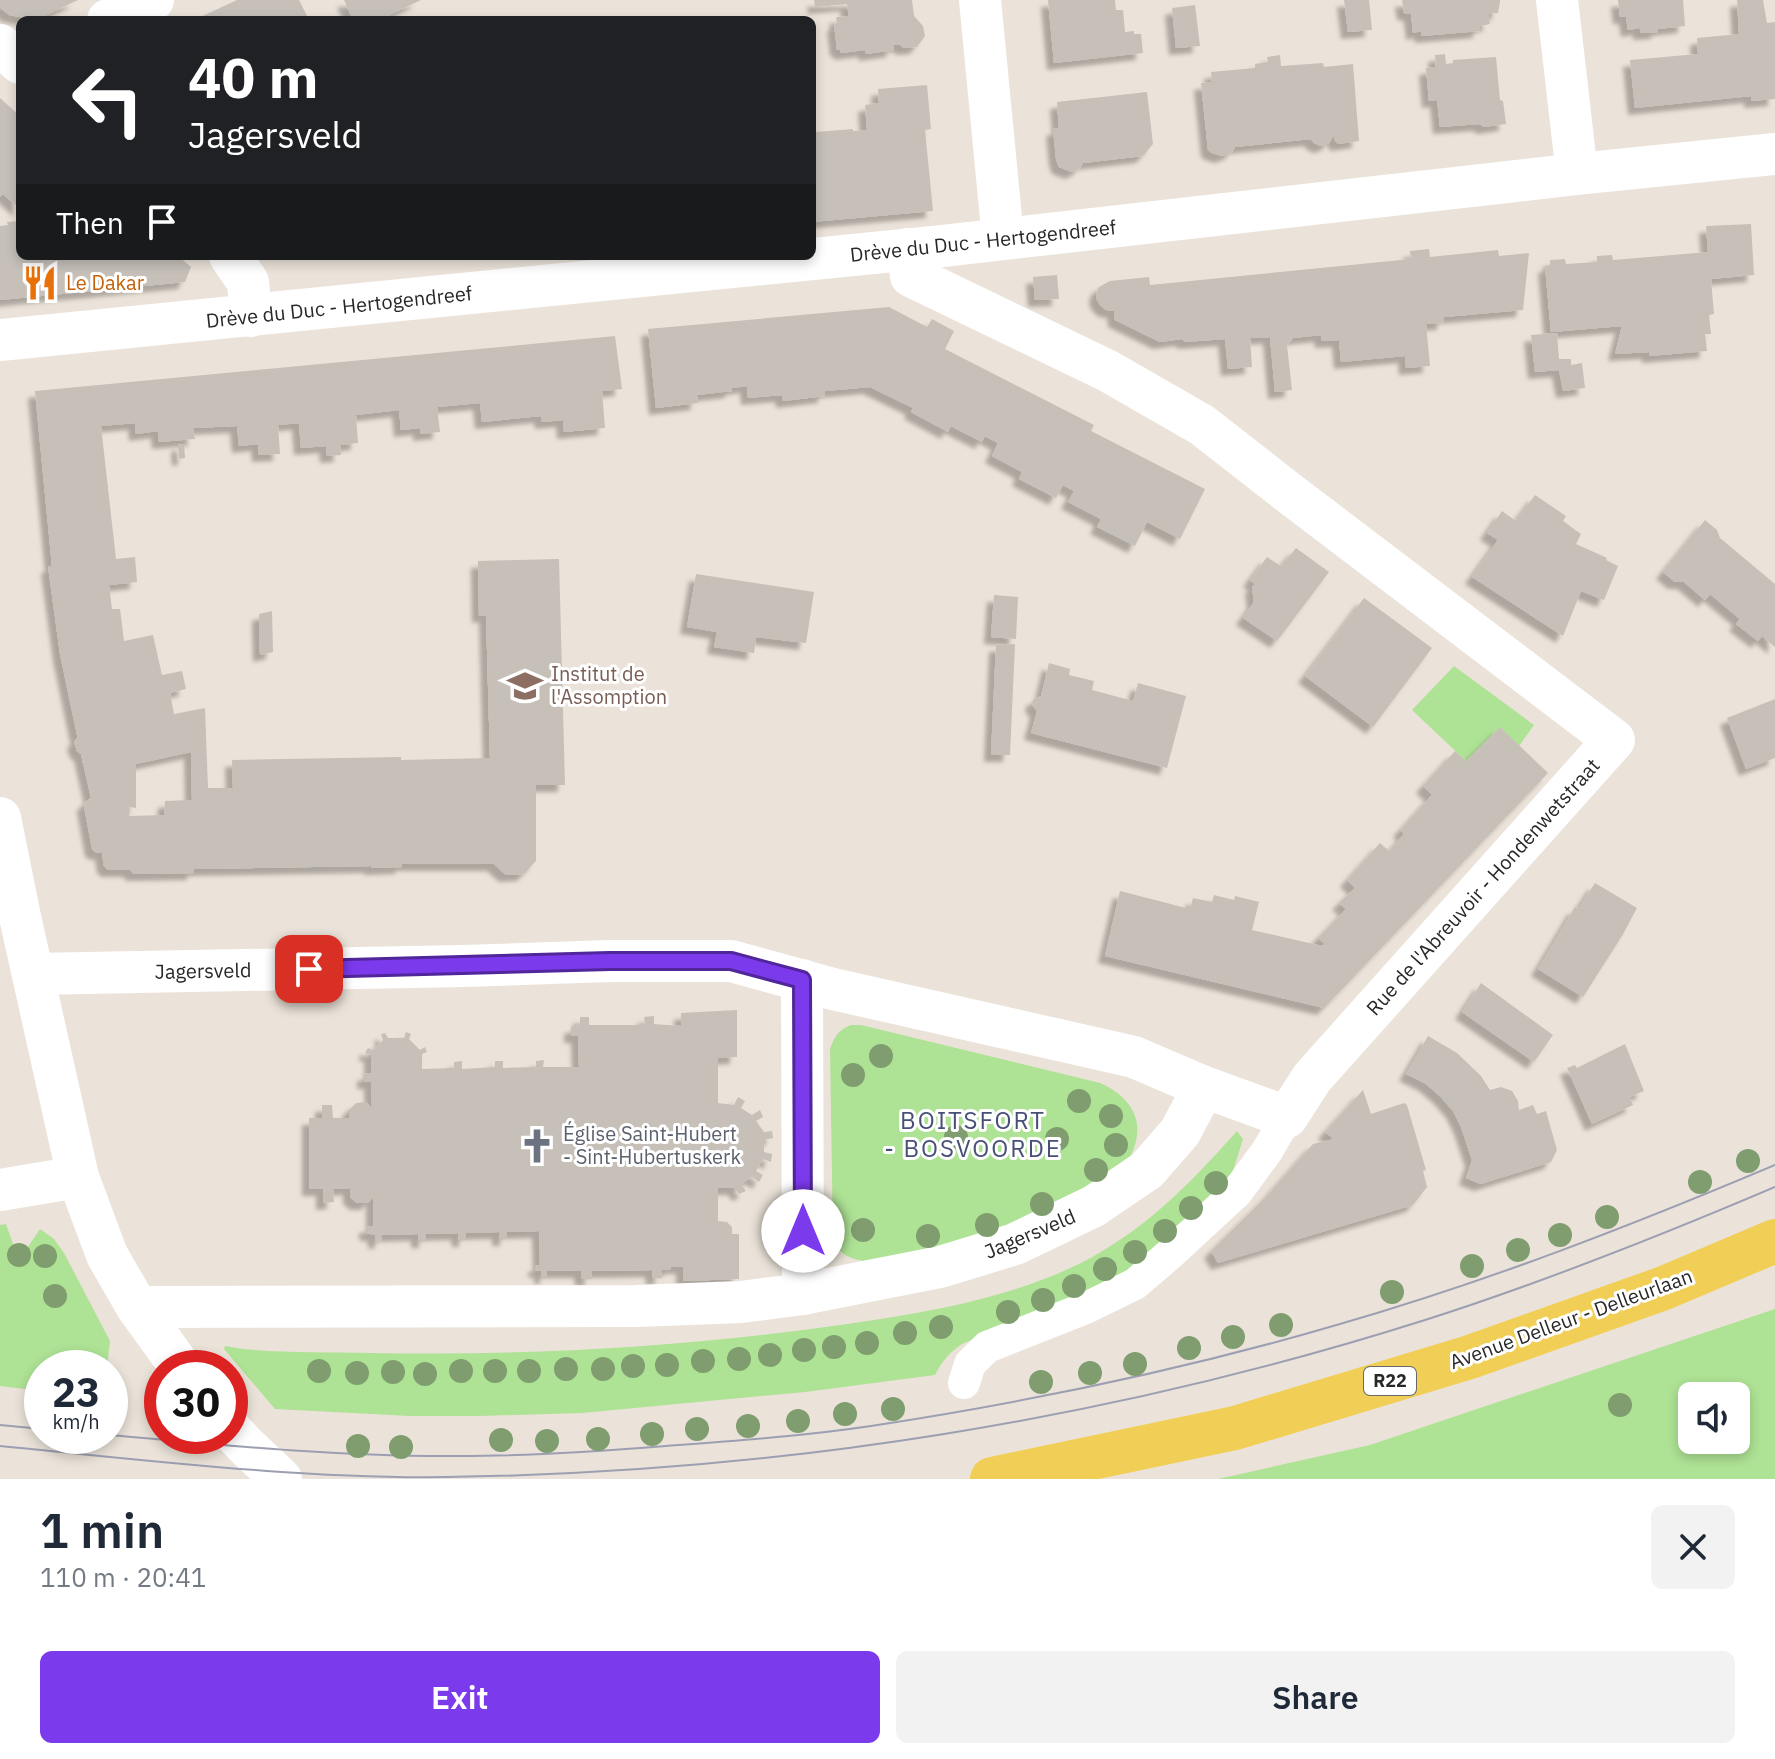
<!DOCTYPE html>
<meta charset="utf-8">
<style>
:root{--surface:#fff;--page:#f2f2f3;--text:#1f2937;--muted:#747a83;--accent:#7c3aed}
body{margin:0;font-family:"IBM Plex Sans",sans-serif;background:var(--page);color:var(--text);height:100vh;display:flex;flex-direction:column;font-size:30px;white-space:nowrap}
*{box-sizing:border-box;margin:0}
p{font-size:26px;color:var(--muted)}
.icon{flex:none;width:44px;height:44px;fill:none;stroke:currentColor;stroke-width:2;stroke-linecap:round;stroke-linejoin:round}
.map{position:relative;height:1479px;overflow:hidden}
.details{display:flex;flex-direction:column;background:var(--surface);flex:1}
.details>*{flex:none}
.guide{position:absolute;left:16px;top:16px;width:800px;height:244px;border-radius:12px;box-shadow:0 4px 12px #0003;background:#202124;color:#fff;overflow:hidden}
.fabs{position:absolute;left:1678px;top:1382px;display:grid;gap:16px}
.fabs a{display:grid;place-items:center;width:72px;height:72px;border-radius:12px;background:var(--surface);box-shadow:0 4px 12px #0003;font-size:40px}
.speed{position:absolute;left:24px;top:1350px;display:flex;gap:16px;font-size:40px;font-weight:700;text-align:center}
.speed>*{display:grid;place-content:center;width:104px;height:104px;border-radius:50%;background:var(--surface);box-shadow:0 4px 12px #0003;line-height:1}
.speed small{font-size:20px;font-weight:400}
.speed .limit{border:12px solid #d22;background:#fff;color:#111}
.pin{position:absolute;display:grid;place-items:center;width:68px;height:68px;color:#fff;margin:-34px;border-radius:16px;box-shadow:0 4px 12px #0006}
.me{position:absolute;width:88px;margin:-44px;rotate:0deg;stroke-linejoin:round;filter:drop-shadow(0 0 6px #0008)}
.turn{display:flex;align-items:center;gap:28px;height:168px;padding:0 40px;font-size:36px}
.turn .icon{width:104px;height:104px;stroke-width:2.5}
.turn b{display:block;font-size:56px;line-height:68px}
.then{display:flex;align-items:center;height:76px;padding:0 40px;background:#0003;gap:16px;font-size:30px}
.round{display:grid;place-items:center;flex:none;width:84px;height:84px;border-radius:12px;background:var(--page)}
.headline{display:flex;align-items:center;justify-content:space-between;height:136px;padding:0 40px}
h1{font-size:48px;font-weight:600;line-height:60px}
.button{display:flex;gap:16px;margin-top:auto;padding:16px 40px}
.button a{flex:1;height:92px;border-radius:12px;background:var(--accent);color:#fff;font-size:32px;font-weight:600;line-height:92px;text-align:center}
.button a+a{background:var(--page);color:var(--text)}
.map>svg:first-child{display:block}
</style>
<div class="map">
<svg width="1775" height="1479" viewBox="0 0 1775 1479">
<defs>
<filter id="shadow"><feDropShadow dx="-7" dy="7" stdDeviation="2" flood-color="#0004"/></filter>
</defs>
<rect width="100%" height="100%" fill="#ebe3d9"/>
<!-- green -->
<g fill="#aee294" fill-rule="evenodd">
<polygon points="1454,666 1534,725 1519,746 1500,727 1466,761 1412,710"/>
<path d="M 851,1025 L 861,1025 L 1100,1083 C 1136,1099 1148,1128 1127,1162 L 1047,1214 L 949,1246 L 864,1261 C 849,1259 839,1254 833,1239 L 830,1049 C 834,1037 839,1029 851,1025 Z"/>
<path d="M 1237,1131 L 1243,1139 L 1233,1171 L 1226,1187 L 1118,1278 L 962,1344 C 949,1353 942,1361 935,1375 L 805,1392 L 582,1413 L 480,1416 L 410,1416 L 275,1409 L 224,1349 L 225,1346 C 231,1347 237,1348 243,1349 C 285,1353 328,1352 370,1353 C 518,1356 665,1348 811,1329 C 901,1317 1000,1303 1081,1263 C 1145,1230 1190,1184 1237,1131 Z"/>
<polygon points="6,1224 13,1244 28,1247 40,1229 54,1239 64,1253 110,1341 107,1368 42,1368 42,1391 0,1386 0,1225"/>
<path d="M 1775,1309 L 1775,1479 L 1218,1479 L 1370,1445 ZM 1736,1396 L 1736,1440 L 1692,1440 L 1692,1396 Z"/>
</g>
<!-- building -->
<g fill="#c6c0b9" fill-rule="evenodd" filter="url(#shadow)">
<polygon points="0,0 78,0 36,20 9,15 0,7"/>
<polygon points="237,0 299,0 309,20 194,20"/>
<polygon points="344,0 421,0 379,20 353,20"/>
<polygon points="814,0 912,0 914,16 923,26 925,36 917,47 904,48 900,45 893,45 894,50 866,54 865,50 841,53 840,49 837,50 834,24 837,23 836,17 849,16 847,4 815,7"/>
<polygon points="1048,0 1115,0 1116,10 1123,10 1125,32 1134,31 1134,34 1141,34 1143,53 1054,63"/>
<polygon points="1344,0 1369,0 1372,30 1348,32"/>
<polygon points="1402,0 1500,0 1500,2 1498,13 1488,14 1490,24 1480,26 1480,31 1422,36 1421,31 1413,33 1411,14 1404,13"/>
<polygon points="1618,0 1683,0 1685,26 1658,29 1658,32 1640,33 1640,28 1628,30 1626,17 1620,17"/>
<polygon points="1737,0 1763,0 1767,23 1775,22 1775,99 1751,101 1751,96 1635,108 1630,60 1698,54 1697,38 1739,34"/>
<polygon points="1195,5 1200,46 1176,48 1172,8"/>
<polygon points="1445,54 1446,64 1453,63 1453,60 1496,57 1500,100 1503,101 1506,124 1484,127 1480,124 1440,127 1437,100 1429,101 1426,68 1436,67 1435,55"/>
<polygon points="1280,55 1281,66 1323,63 1324,67 1353,64 1359,141 1338,144 1335,141 1334,135 1329,143 1321,146 1314,143 1311,139 1235,147 1232,152 1222,156 1212,153 1208,150 1201,83 1212,82 1211,72 1255,68 1255,64 1268,62 1267,57"/>
<polygon points="927,85 931,129 925,130 933,211 812,222 812,123 815,123 816,132 853,129 853,131 867,130 865,105 879,103 878,89"/>
<polygon points="1147,92 1153,144 1143,156 1083,163 1080,168 1072,172 1059,167 1056,159 1053,129 1059,128 1057,102"/>
<polygon points="0,98 20,116 20,209 3,194 0,197"/>
<polygon points="20,221 20,256 178,256 191,267 185,282 0,300 0,226 8,225 7,222"/>
<polygon points="1751,224 1754,275 1711,279 1714,314 1709,315 1711,334 1705,334 1707,351 1649,356 1649,352 1615,354 1622,326 1551,332 1545,266 1550,265 1550,260 1565,259 1566,264 1597,262 1597,256 1612,255 1613,260 1708,252 1706,226"/>
<polygon points="1429,249 1430,257 1498,250 1499,256 1529,253 1523,310 1444,317 1444,323 1426,324 1430,366 1406,368 1405,356 1341,362 1339,340 1322,341 1321,335 1293,338 1287,345 1292,390 1275,392 1270,337 1250,338 1252,367 1228,369 1225,339 1185,342 1182,339 1160,342 1115,320 1114,311 1106,310 1100,305 1097,300 1096,294 1099,287 1110,281 1149,277 1150,285 1411,259 1410,251"/>
<polygon points="1057,275 1059,299 1035,300 1033,277"/>
<polygon points="889,307 927,327 932,319 954,331 945,349 1094,425 1091,431 1205,489 1180,539 1147,522 1135,546 1097,527 1101,519 1068,502 1074,491 1063,485 1056,498 1019,479 1022,472 992,456 998,443 985,436 982,442 951,426 948,432 911,412 913,408 870,387 825,391 825,396 783,401 782,395 748,398 747,386 732,388 732,391 697,395 698,403 656,408 648,329"/>
<polygon points="1557,333 1559,359 1571,359 1571,365 1582,363 1585,388 1563,391 1559,370 1535,372 1531,335"/>
<path d="M 615,336 L 622,389 L 602,391 L 605,428 L 564,432 L 563,420 L 542,422 L 541,416 L 482,422 L 480,403 L 437,407 L 440,432 L 420,434 L 420,428 L 401,430 L 399,410 L 356,415 L 358,443 L 340,445 L 341,455 L 327,456 L 326,446 L 301,448 L 299,423 L 278,425 L 280,454 L 259,455 L 258,444 L 239,446 L 237,426 L 193,428 L 195,439 L 159,442 L 158,431 L 136,434 L 135,423 L 101,426 L 116,559 L 135,557 L 137,582 L 109,585 L 112,609 L 120,609 L 124,641 L 153,635 L 162,675 L 182,671 L 186,689 L 170,693 L 174,714 L 205,708 L 208,788 L 233,788 L 232,760 L 401,757 L 401,760 L 490,758 L 486,615 L 479,616 L 478,561 L 559,559 L 565,785 L 536,785 L 536,861 L 524,874 L 506,875 L 494,864 L 402,864 L 402,867 L 372,868 L 371,866 L 194,869 L 194,873 L 134,874 L 130,870 L 108,870 L 104,866 L 102,853 L 95,852 L 92,849 L 84,806 L 85,802 L 91,798 L 81,754 L 77,751 L 74,742 L 78,737 L 77,735 L 60,654 L 48,566 L 52,566 L 35,391 ZM 191,752 L 192,800 L 165,801 L 164,815 L 129,816 L 129,807 L 136,808 L 136,764 Z"/>
<polygon points="184,444 185,458 179,459 178,445"/>
<polygon points="1535,495 1566,516 1563,521 1581,534 1576,544 1607,558 1606,560 1618,566 1604,600 1581,591 1563,636 1472,577 1498,540 1487,533 1502,511 1516,521"/>
<polygon points="1705,520 1717,530 1720,538 1775,584 1775,647 1762,636 1758,641 1736,624 1740,619 1710,594 1705,600 1684,582 1675,582 1663,572"/>
<polygon points="1296,548 1329,572 1277,641 1243,618 1254,602 1252,587 1255,584 1250,580 1267,557 1281,566"/>
<polygon points="696,574 814,592 806,643 756,637 754,653 714,647 717,632 687,627"/>
<polygon points="994,595 1018,597 1016,639 991,637"/>
<polygon points="1364,598 1432,648 1373,727 1305,676"/>
<polygon points="272,611 273,652 260,655 259,614"/>
<polygon points="1015,644 1010,755 991,755 996,645"/>
<polygon points="1049,663 1070,669 1069,675 1094,681 1092,690 1133,701 1138,683 1186,696 1167,768 1031,733 1037,711 1033,706 1032,702 1034,699 1041,696"/>
<polygon points="1775,699 1775,758 1746,769 1727,718"/>
<polygon points="1500,727 1548,773 1324,1008 1105,956 1120,891 1190,909 1193,898 1212,902 1214,895 1234,900 1235,896 1259,902 1252,930 1322,946 1325,944 1318,938 1346,909 1339,903 1355,888 1347,880 1380,843 1389,851 1404,834 1400,830 1432,795 1423,786 1455,751 1466,761"/>
<polygon points="1595,883 1637,908 1622,936 1583,997 1538,969 1575,907 1578,909"/>
<polygon points="1481,983 1553,1035 1534,1062 1462,1012"/>
<polygon points="737,1010 737,1057 718,1058 718,1103 734,1105 738,1097 745,1101 741,1108 752,1115 760,1110 763,1117 756,1121 764,1132 772,1131 773,1138 764,1140 764,1152 772,1154 771,1162 763,1159 756,1171 763,1175 759,1182 752,1177 741,1184 746,1191 739,1194 735,1188 718,1188 718,1221 727,1222 732,1227 732,1234 739,1234 739,1279 683,1281 683,1267 671,1267 671,1269 661,1270 662,1278 653,1278 652,1270 591,1271 592,1279 582,1279 581,1271 547,1271 547,1277 541,1277 541,1271 535,1270 535,1265 540,1265 539,1231 507,1232 507,1239 499,1239 499,1232 466,1233 466,1240 459,1240 458,1233 426,1234 426,1241 418,1241 418,1234 382,1235 382,1241 375,1242 375,1235 366,1233 366,1226 373,1226 373,1197 368,1203 357,1203 350,1197 350,1188 333,1189 334,1202 323,1203 323,1189 309,1189 309,1118 322,1118 322,1105 332,1105 333,1118 349,1118 349,1110 356,1103 366,1102 372,1109 371,1082 364,1082 364,1074 371,1073 371,1055 365,1053 368,1048 373,1050 383,1040 381,1034 385,1033 388,1038 404,1038 406,1032 411,1034 409,1039 420,1050 425,1047 427,1052 422,1054 422,1069 454,1068 454,1062 462,1061 462,1069 495,1067 495,1061 503,1061 503,1068 536,1067 536,1061 544,1060 543,1067 579,1067 578,1036 571,1036 571,1027 580,1025 580,1017 589,1017 589,1025 645,1025 644,1017 654,1016 654,1024 681,1026 681,1013"/>
<polygon points="1428,1036 1457,1053 1481,1076 1490,1090 1501,1087 1512,1091 1518,1101 1519,1110 1533,1105 1537,1114 1546,1111 1557,1150 1551,1162 1481,1184 1466,1178 1472,1160 1461,1127 1453,1111 1441,1097 1426,1084 1406,1074"/>
<polygon points="1625,1044 1644,1091 1630,1097 1633,1105 1592,1124 1567,1068 1575,1065 1577,1068"/>
<polygon points="1363,1090 1371,1114 1404,1103 1407,1105 1426,1170 1423,1171 1427,1187 1413,1205 1218,1263 1211,1251 1269,1194 1313,1144 1334,1139 1325,1132"/>
</g>
<g fill="none" stroke-linecap="round" stroke-linejoin="round">
<!-- pedestrian -->
<polyline stroke="#fff" stroke-width="32" points="964,1383 970,1364 987,1347 1088,1307 1135,1284 1171,1253 1237,1192 1267,1151 1287,1117"/>
<!-- minor -->
<g stroke="#fff" stroke-width="42">
<polyline points="980,0 1003,239"/>
<polyline points="1557,0 1577,174"/>
<polyline points="108,20 153,0"/>
<polyline points="0,45 20,63"/>
<polyline points="908,249 911,276 1108,371 1202,425 1289,493 1614,740 1312,1078 1287,1117 1204,1087"/>
<polyline points="230,256 248,282 251,316"/>
<polyline points="0,340 943,246 1577,174 1775,154"/>
<polyline points="0,818 20,917 78,1177 107,1255 137,1307 181,1368"/>
<polyline points="33,974 463,966 610,961 731,961 833,989 1134,1057 1204,1087 1180,1132 1147,1170 1094,1206 1015,1244 940,1267 803,1294 741,1302 636,1306 137,1307"/>
<polyline points="802,980 803,1294"/>
<polyline points="0,1190 78,1177"/>
<polyline points="230,1429 245,1445 281,1479"/>
</g>
<!-- primary -->
<polyline stroke="#f1cf57" stroke-width="44" points="992,1479 1235,1428 1470,1357 1664,1288 1775,1241"/>
<!-- tram -->
<g stroke="#9c9fb2" stroke-width="2">
<polyline points="0,1425 42,1429"/>
<path d="M 110,1435 C 221,1445 332,1456 444,1456 C 518,1457 592,1452 666,1446 C 734,1441 804,1436 871,1426 C 1029,1402 1187,1369 1340,1324 C 1489,1281 1633,1225 1775,1165"/>
<path d="M 0,1446 C 147,1460 299,1479 446,1477 C 776,1473 1110,1420 1425,1320 C 1544,1282 1660,1236 1775,1187"/>
</g>
</g>
<!-- trees -->
<g fill="#7f9d6f">
<circle cx="881" cy="1056" r="12"/>
<circle cx="853" cy="1075" r="12"/>
<circle cx="1079" cy="1101" r="12"/>
<circle cx="1111" cy="1116" r="12"/>
<circle cx="956" cy="1137" r="12"/>
<circle cx="1057" cy="1139" r="12"/>
<circle cx="1116" cy="1145" r="12"/>
<circle cx="1748" cy="1161" r="12"/>
<circle cx="1096" cy="1170" r="12"/>
<circle cx="1700" cy="1182" r="12"/>
<circle cx="1216" cy="1183" r="12"/>
<circle cx="1042" cy="1204" r="12"/>
<circle cx="1191" cy="1208" r="12"/>
<circle cx="1607" cy="1217" r="12"/>
<circle cx="987" cy="1225" r="12"/>
<circle cx="863" cy="1230" r="12"/>
<circle cx="1165" cy="1231" r="12"/>
<circle cx="1560" cy="1235" r="12"/>
<circle cx="928" cy="1236" r="12"/>
<circle cx="1518" cy="1250" r="12"/>
<circle cx="1135" cy="1252" r="12"/>
<circle cx="19" cy="1255" r="12"/>
<circle cx="45" cy="1256" r="12"/>
<circle cx="1472" cy="1266" r="12"/>
<circle cx="1105" cy="1269" r="12"/>
<circle cx="1074" cy="1286" r="12"/>
<circle cx="1392" cy="1292" r="12"/>
<circle cx="55" cy="1296" r="12"/>
<circle cx="1043" cy="1300" r="12"/>
<circle cx="1008" cy="1312" r="12"/>
<circle cx="1281" cy="1325" r="12"/>
<circle cx="941" cy="1327" r="12"/>
<circle cx="905" cy="1333" r="12"/>
<circle cx="1233" cy="1337" r="12"/>
<circle cx="867" cy="1343" r="12"/>
<circle cx="834" cy="1347" r="12"/>
<circle cx="1189" cy="1348" r="12"/>
<circle cx="804" cy="1350" r="12"/>
<circle cx="770" cy="1355" r="12"/>
<circle cx="739" cy="1359" r="12"/>
<circle cx="703" cy="1361" r="12"/>
<circle cx="1135" cy="1364" r="12"/>
<circle cx="667" cy="1365" r="12"/>
<circle cx="633" cy="1366" r="12"/>
<circle cx="566" cy="1369" r="12"/>
<circle cx="603" cy="1369" r="12"/>
<circle cx="319" cy="1371" r="12"/>
<circle cx="461" cy="1371" r="12"/>
<circle cx="495" cy="1371" r="12"/>
<circle cx="529" cy="1371" r="12"/>
<circle cx="393" cy="1372" r="12"/>
<circle cx="357" cy="1373" r="12"/>
<circle cx="1090" cy="1373" r="12"/>
<circle cx="425" cy="1374" r="12"/>
<circle cx="1041" cy="1382" r="12"/>
<circle cx="1620" cy="1405" r="12"/>
<circle cx="893" cy="1409" r="12"/>
<circle cx="845" cy="1414" r="12"/>
<circle cx="798" cy="1421" r="12"/>
<circle cx="748" cy="1426" r="12"/>
<circle cx="697" cy="1429" r="12"/>
<circle cx="652" cy="1434" r="12"/>
<circle cx="598" cy="1439" r="12"/>
<circle cx="501" cy="1440" r="12"/>
<circle cx="547" cy="1441" r="12"/>
<circle cx="358" cy="1446" r="12"/>
<circle cx="401" cy="1447" r="12"/>
</g>
<g fill="none" stroke-linecap="round" stroke-linejoin="round">
<!-- route casing -->
<g stroke="#51269a" stroke-width="20">
<polyline id="route" points="309,969 610,961 731,961 802,980 803,1231"/>
</g>
<!-- route -->
<use href="#route" stroke="#7c3aed" stroke-width="14"/>
</g>
<!-- icons -->
<defs>
<g id="restaurant-bare" transform="scale(2.76)"><path d="M-5-6h1v4h1v-4h1v4h1v-4h1v5L-1.5 .5V6h-2V.5L-5-1ZM5-6V6H3V1.5H1.5Q1.5-4 5-6Z" fill="#e8710a" stroke="#fff" stroke-width="2.5" paint-order="stroke"/></g>
<g id="school-bare" transform="scale(2.76)"><path d="M0-5L7-2L0 1L-7-2ZM-4 1L0 2.5L4 1V4Q0 6-4 4Z" fill="#8d6e63" stroke="#fff" stroke-width="2.5" paint-order="stroke"/></g>
<g id="church-bare" transform="scale(2.76)"><path d="M-1.2-6h2.4v3.5h3.3v2.4h-3.3V6h-2.4V-.1h-3.3v-2.4h3.3Z" fill="#6b7280" stroke="#fff" stroke-width="2.5" paint-order="stroke"/></g>
</defs>
<g fill-rule="evenodd">
<use href="#restaurant-bare" x="40" y="283"/>
<use href="#school-bare" x="525" y="686"/>
<use href="#church-bare" x="537" y="1146"/>
</g>
<g text-anchor="middle" stroke-width="6" stroke-linejoin="round" paint-order="stroke">
<!-- shield labels -->
<rect fill="#fff" stroke="#686868" stroke-width="2" x="1364" y="1367" width="52" height="28" rx="6"/>
<g font-size="18" font-weight="bold" fill="#282828">
<text x="1390" y="1387">R22</text>
</g>
<!-- street labels -->
<g font-size="20" fill="#282828" stroke="#fff">
<text transform="translate(983 241) rotate(-6)" y="7">Drève du Duc - Hertogendreef</text>
<text transform="translate(339 307) rotate(-6)" y="7">Drève du Duc - Hertogendreef</text>
<text transform="translate(1483 887) rotate(-48)" y="7">Rue de l'Abreuvoir - Hondenwetstraat</text>
<text transform="translate(203 971) rotate(-1)" y="7">Jagersveld</text>
<text transform="translate(1030 1234) rotate(-23)" y="7">Jagersveld</text>
<text transform="translate(1571 1319) rotate(-20)" y="7">Avenue Delleur - Delleurlaan</text>
</g>
<!-- food labels -->
<g font-size="20" fill="#c56008" stroke="#fff" text-anchor="start">
<text x="66" y="290">Le Dakar</text>
</g>
<!-- education labels -->
<g font-size="20" fill="#785e54" stroke="#fff" text-anchor="start">
<text x="551" y="681">Institut de<tspan x="551" dy="23">l'Assomption</tspan></text>
</g>
<!-- worship labels -->
<g font-size="20" fill="#5b616d" stroke="#fff" text-anchor="start">
<text x="563" y="1141">Église Saint-Hubert<tspan x="563" dy="23">- Sint-Hubertuskerk</tspan></text>
</g>
<!-- quarter labels -->
<g font-size="24" letter-spacing="2" fill="#485078" stroke="#fff">
<text x="973" y="1129">BOITSFORT<tspan x="973" dy="28">- BOSVOORDE</tspan></text>
</g>
</g>
</svg>
<div class="fabs">
<a><svg class="icon" aria-label="sound" viewBox="0 0 24 24"><path d="M4 9h4l5-4v14l-5-4H4zM17 9q2 3 0 6"/></svg></a>
</div>
<div class="speed"><div>23<small>km/h</small></div><div class="limit">30</div></div>
<div class="pin" style="left:309px;top:969px;background:#d93025"><svg class="icon" aria-label="arrive" viewBox="0 0 24 24"><path d="M6 21V4h12l-3 4 3 4H6"/></svg></div>
<svg class="me" style="left:803px;top:1231px" viewBox="-20 -20 40 40"><circle r="19" fill="#fff"/><path d="M0-13L10 11 0 6-10 11z" fill="#7c3aed"/></svg>
<div class="guide">
<div class="turn"><svg class="icon" aria-label="left" viewBox="0 0 24 24"><path d="M17 20v-9H6M10 6l-5 5 5 5"/></svg><div><b>40 m</b>Jagersveld</div></div>
<div class="then">Then<svg class="icon" aria-label="arrive" viewBox="0 0 24 24"><path d="M6 21V4h12l-3 4 3 4H6"/></svg></div>
</div>
</div>
<section class="details">
<div class="headline"><div><h1>1 min</h1><p>110 m · 20:41</p></div><a class="round"><svg class="icon" aria-label="close" viewBox="0 0 24 24"><path d="M6 6l12 12M18 6L6 18"/></svg></a></div>
<div class="button"><a>Exit</a><a>Share</a></div>
</section>
